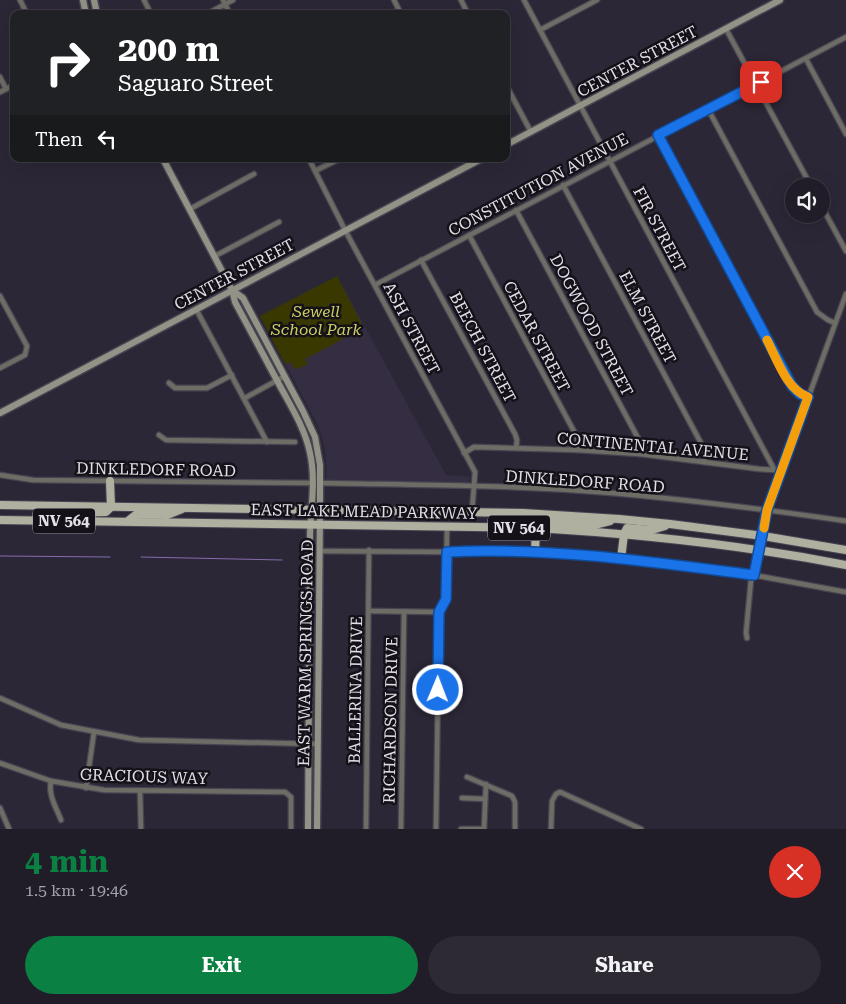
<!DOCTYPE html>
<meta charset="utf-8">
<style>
:root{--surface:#211d28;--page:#2d2a34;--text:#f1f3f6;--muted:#a2a2a8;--line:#3e3b45;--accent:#0b8043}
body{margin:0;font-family:"Roboto Serif",serif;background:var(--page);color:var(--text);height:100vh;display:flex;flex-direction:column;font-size:19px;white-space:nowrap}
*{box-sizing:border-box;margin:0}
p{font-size:16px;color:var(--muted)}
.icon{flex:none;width:28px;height:28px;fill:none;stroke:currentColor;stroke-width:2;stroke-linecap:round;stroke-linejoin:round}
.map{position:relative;height:829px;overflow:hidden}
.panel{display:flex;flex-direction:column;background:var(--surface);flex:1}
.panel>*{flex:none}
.hud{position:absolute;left:10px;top:10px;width:500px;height:152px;border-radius:10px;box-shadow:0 5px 20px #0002,0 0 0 1px var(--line);background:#202124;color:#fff;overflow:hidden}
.fabs{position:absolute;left:785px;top:178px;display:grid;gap:10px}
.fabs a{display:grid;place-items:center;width:45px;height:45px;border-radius:50%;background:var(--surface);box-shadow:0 5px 20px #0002,0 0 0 1px var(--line);font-size:25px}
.pin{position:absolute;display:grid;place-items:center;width:42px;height:42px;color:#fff;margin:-21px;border-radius:10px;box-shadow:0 2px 8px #0006}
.me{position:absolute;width:55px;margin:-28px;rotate:1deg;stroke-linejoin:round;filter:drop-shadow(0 0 4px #0008)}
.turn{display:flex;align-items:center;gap:18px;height:105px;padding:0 25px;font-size:22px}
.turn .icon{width:65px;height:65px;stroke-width:2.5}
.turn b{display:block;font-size:35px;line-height:42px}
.then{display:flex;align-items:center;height:48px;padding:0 25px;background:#0003;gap:10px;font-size:19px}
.round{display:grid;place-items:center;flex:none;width:52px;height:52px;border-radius:26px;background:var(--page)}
.overview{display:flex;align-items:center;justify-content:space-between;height:85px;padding:0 25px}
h1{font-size:30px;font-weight:700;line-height:38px;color:var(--accent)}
.action{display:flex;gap:10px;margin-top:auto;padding:10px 25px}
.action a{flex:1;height:58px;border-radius:30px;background:var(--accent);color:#fff;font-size:20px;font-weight:700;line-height:58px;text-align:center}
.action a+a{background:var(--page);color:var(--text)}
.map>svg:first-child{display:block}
</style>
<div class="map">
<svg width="846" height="829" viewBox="0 0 846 829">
<rect width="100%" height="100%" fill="#2c2736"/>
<!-- built -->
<polygon fill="#352e43" points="337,276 446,475 470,477 467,489 325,486 327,472 326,458 324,444 318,425 260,316"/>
<!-- green -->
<polygon fill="#383800" points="337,276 363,326 334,344 305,359 308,364 298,369 294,368 290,362 285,364 260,316"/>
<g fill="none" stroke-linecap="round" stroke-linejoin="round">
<!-- stream -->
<g stroke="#846cae" stroke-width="1">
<polyline points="0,556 110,557"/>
<polyline points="141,557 282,560"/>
</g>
<!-- street casing -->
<g stroke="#494452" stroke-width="7">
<g id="street">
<polyline points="20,0 27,14"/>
<polyline points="144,0 151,14"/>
<polyline points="223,0 230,14"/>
<polyline points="394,0 401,14"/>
<polyline points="461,0 468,14"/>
<polyline points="524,0 774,469"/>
<polyline points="207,14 233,0"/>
<polyline points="726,29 811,186"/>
<polyline points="540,30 597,0"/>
<polyline points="806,59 846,134"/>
<polyline points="0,77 6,89"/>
<polyline points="506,85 531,132"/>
<polyline points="0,92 14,85"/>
<polyline points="708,109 817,312 828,320 835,323"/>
<polyline points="658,135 791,385 800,394 808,397"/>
<polyline points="309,159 345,230 475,472 472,512"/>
<polyline points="315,171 339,159"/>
<polyline points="563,185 702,445 705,454 704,462"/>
<polyline points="821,205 846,251"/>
<polyline points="190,209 254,174"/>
<polyline points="516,210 639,440 640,454"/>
<polyline points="469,235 577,437 578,450"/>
<polyline points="215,256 279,222"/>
<polyline points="421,260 515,434 517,440 516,448"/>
<polyline points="375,285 846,37"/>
<polyline points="0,296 27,346 25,355 0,368"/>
<polyline points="196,309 267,442"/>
<polyline points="169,383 175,388 207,388 232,375"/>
<polyline points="245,398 285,376"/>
<polyline points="159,435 166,440 295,442"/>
<polyline points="464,453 474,447 578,450 640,454 759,469 775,470"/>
<polyline points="0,475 33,480 312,483"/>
<path d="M 320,483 C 417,485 515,485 612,493 C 691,500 769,510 846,521"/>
<polyline points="320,551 447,552 488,550 535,552 609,557 753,575 846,592"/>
<polyline points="369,611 439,612"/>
<polyline points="747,638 746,633 751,580 753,575 758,549 763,536 767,511 846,294"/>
<polyline points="0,698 61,725 139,740 317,744"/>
<polyline points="0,763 51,781 104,790 285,792 291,797 291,829"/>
<polyline points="467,777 512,796 515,802 515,829"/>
<path d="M 51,781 C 48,795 56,807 61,820"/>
<polyline points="86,788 94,732"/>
<polyline points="140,791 141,829"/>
<polyline points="462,798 485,799"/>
<polyline points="0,808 9,829"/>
<polyline points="366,829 369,550"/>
<polyline points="401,829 404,612"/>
<polyline points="436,829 439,612 446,599 447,527"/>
<polyline points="461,829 484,829"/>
<polyline points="484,829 486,784"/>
<polyline points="551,829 552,801 556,794 560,792 641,829"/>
</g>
</g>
<!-- secondary casing -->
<g stroke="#494452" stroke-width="9">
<g id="secondary">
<polyline points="83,0 86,14"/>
<polyline points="94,0 97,14"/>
<polyline points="506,145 780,0"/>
<path d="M 163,159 L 232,290 L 235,302 C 250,330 265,358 280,386 C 292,408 305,429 310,453 C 316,479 311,507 310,534 L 308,829"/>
<polyline points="232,290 243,298 303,411 315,437 320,465 320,510 317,829"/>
<polyline points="0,413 481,159"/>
</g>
</g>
<!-- primary casing -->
<g stroke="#494452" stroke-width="10">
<g id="primary">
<polyline points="0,505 523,513 619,519 670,524 763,536 846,550"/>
<polyline points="50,519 67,513 106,512 111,507 110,481"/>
<path d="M 0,520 L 536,528 C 640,534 743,545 846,565"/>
<polyline points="128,521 137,514 167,515 182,509"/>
<polyline points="535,552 536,528 538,522 541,521 594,525 610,521"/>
<polyline points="621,559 624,534 627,528 652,530 665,526"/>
</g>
</g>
<!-- street -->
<use href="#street" stroke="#6d6d65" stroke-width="4.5"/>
<!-- secondary -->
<use href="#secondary" stroke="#929386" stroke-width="6"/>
<!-- primary -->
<use href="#primary" stroke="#afb0a0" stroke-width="8"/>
</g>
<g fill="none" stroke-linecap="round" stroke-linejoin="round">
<!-- route casing -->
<g stroke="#114b97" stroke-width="12">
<path id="route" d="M 438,690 L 439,612 L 446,599 L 447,552 C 550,547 652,562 754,575 L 767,510 L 808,397 L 800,394 L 792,386 L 658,135 L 761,82"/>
</g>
<!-- route -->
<use href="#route" stroke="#1a73e8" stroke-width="9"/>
<!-- slow -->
<path stroke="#f59e0b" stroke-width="9" d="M 764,528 L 767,510 L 808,397 C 786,389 777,359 767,340"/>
</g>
<g text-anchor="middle" stroke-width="5" stroke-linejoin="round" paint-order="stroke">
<!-- shield labels -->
<g fill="#141118" stroke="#a4a1aa" stroke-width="1">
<rect x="33" y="508.5" width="62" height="25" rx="4"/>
<rect x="488" y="515.5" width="62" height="25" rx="4"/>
</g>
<g font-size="15" font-weight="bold" fill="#e2dfe8">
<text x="64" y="526">NV 564</text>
<text x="519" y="533">NV 564</text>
</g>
<!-- street labels -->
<g font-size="16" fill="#e2dfe8" stroke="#141118">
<text transform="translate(637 61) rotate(-28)" y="6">CENTER STREET</text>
<text transform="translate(538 184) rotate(-28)" y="6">CONSTITUTION AVENUE</text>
<text transform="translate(660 229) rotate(62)" y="6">FIR STREET</text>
<text transform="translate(234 274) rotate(-28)" y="6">CENTER STREET</text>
<text transform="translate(648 317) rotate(62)" y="6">ELM STREET</text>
<text transform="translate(592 325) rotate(62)" y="6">DOGWOOD STREET</text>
<text transform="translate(412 328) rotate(62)" y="6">ASH STREET</text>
<text transform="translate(537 336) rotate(62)" y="6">CEDAR STREET</text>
<text transform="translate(483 347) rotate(62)" y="6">BEECH STREET</text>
<text transform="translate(653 446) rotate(5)" y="6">CONTINENTAL AVENUE</text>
<text transform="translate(156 469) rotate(1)" y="6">DINKLEDORF ROAD</text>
<text transform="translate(585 481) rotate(4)" y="6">DINKLEDORF ROAD</text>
<text transform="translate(364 511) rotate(1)" y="6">EAST LAKE MEAD PARKWAY</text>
<text transform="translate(305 653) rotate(-89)" y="6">EAST WARM SPRINGS ROAD</text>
<text transform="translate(355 690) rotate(-89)" y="6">BALLERINA DRIVE</text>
<text transform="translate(390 720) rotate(-89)" y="6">RICHARDSON DRIVE</text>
<text transform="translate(144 776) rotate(2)" y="6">GRACIOUS WAY</text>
</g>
<!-- park labels -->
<g font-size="16" font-style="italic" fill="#ccce61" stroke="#141118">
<text x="316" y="317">Sewell<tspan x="316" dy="18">School Park</tspan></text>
</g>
</g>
</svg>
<div class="fabs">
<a><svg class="icon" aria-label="sound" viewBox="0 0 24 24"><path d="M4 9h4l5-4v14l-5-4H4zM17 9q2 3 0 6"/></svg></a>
</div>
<div class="pin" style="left:761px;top:82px;background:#d93025"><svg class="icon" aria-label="arrive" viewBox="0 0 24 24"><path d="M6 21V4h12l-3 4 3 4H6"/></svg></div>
<svg class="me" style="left:438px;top:690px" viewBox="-20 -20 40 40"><circle r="17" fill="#1a73e8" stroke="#fff" stroke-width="3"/><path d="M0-11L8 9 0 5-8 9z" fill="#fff"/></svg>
<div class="hud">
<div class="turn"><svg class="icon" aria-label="right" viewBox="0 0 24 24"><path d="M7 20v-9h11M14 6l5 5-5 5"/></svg><div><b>200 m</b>Saguaro Street</div></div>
<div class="then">Then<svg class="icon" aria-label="left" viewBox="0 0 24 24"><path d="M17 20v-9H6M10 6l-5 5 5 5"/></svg></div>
</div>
</div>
<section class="panel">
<div class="overview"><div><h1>4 min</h1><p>1.5 km · 19:46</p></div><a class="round" style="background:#d93025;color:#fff"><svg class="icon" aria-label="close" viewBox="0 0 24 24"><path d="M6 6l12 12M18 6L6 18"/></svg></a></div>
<div class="action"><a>Exit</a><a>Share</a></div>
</section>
